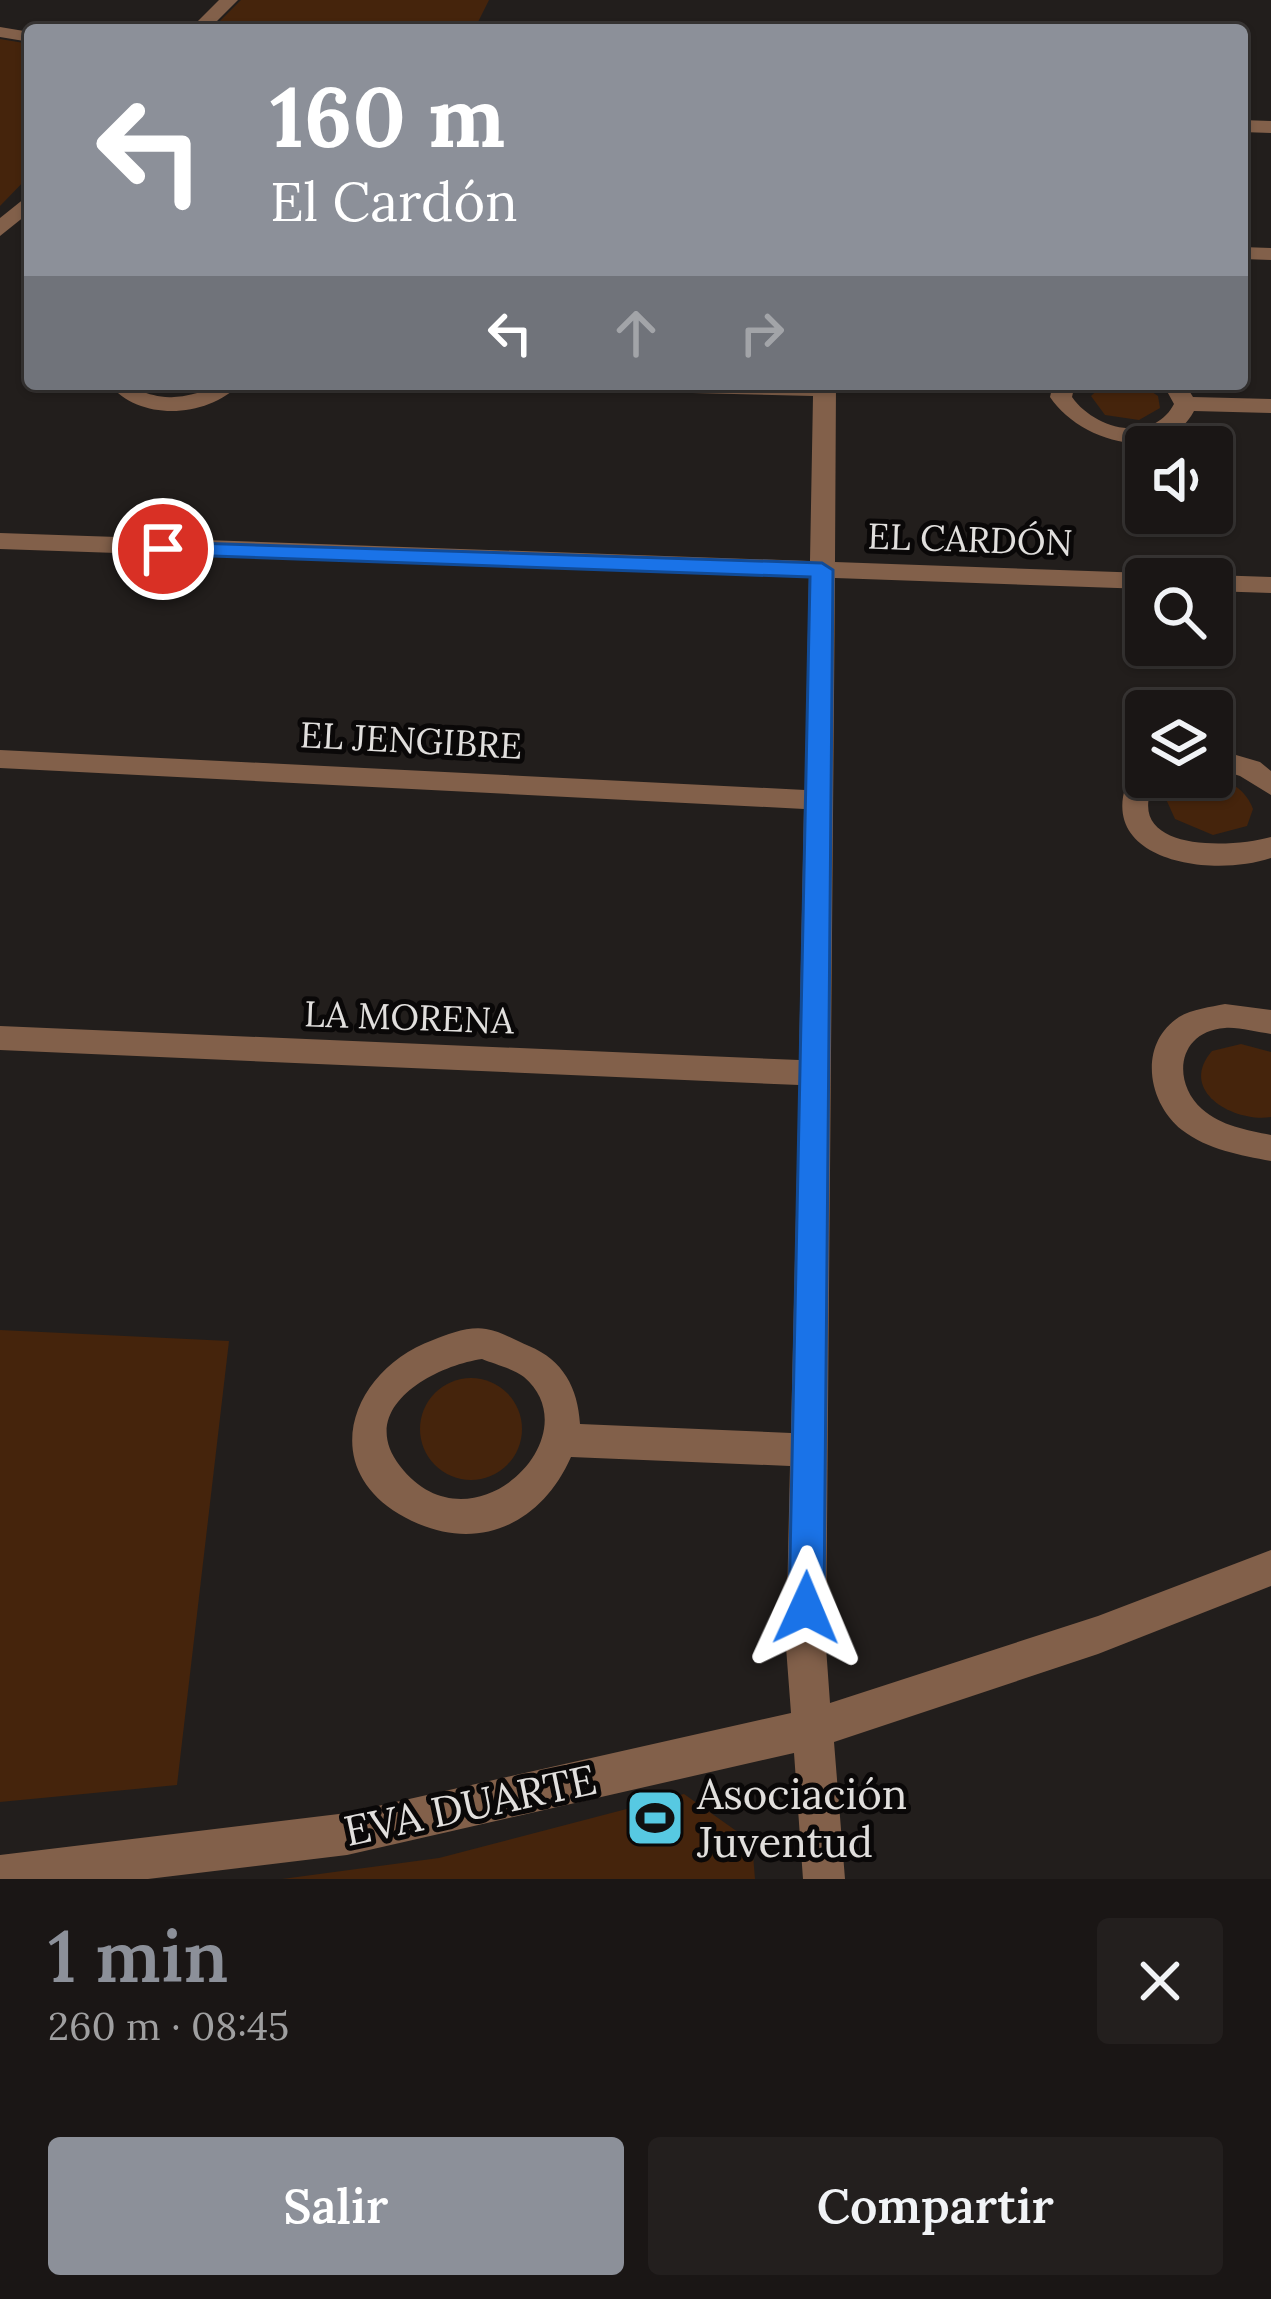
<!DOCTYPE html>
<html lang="es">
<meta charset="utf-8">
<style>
:root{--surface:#1a1615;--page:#231f1e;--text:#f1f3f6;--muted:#9f9fa0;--line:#383534;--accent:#8c9099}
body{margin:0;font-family:Lora,serif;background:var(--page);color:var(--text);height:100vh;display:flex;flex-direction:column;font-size:45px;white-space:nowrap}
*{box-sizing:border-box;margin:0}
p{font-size:39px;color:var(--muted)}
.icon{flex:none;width:66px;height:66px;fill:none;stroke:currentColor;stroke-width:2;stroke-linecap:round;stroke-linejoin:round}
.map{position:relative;height:1879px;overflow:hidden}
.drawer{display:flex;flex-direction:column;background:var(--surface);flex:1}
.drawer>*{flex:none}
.guide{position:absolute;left:24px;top:24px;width:1224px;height:366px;border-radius:12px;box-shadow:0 3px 9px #0004,0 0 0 3px var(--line);background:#8c9099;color:#fff;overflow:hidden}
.tools{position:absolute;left:1125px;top:426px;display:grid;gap:24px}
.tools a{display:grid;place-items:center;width:108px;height:108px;border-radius:12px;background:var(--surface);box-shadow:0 3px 9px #0004,0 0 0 3px var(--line);font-size:60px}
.pin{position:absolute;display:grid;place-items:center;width:102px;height:102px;color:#fff;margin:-51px;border:6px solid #fff;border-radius:50%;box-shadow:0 3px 12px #0007}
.me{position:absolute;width:132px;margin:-66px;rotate:1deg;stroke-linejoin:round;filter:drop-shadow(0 0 9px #0008)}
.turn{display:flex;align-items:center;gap:42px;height:252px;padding:0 48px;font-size:54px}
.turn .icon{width:156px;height:156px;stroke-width:2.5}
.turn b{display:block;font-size:84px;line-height:102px}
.lanes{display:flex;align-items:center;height:114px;padding:0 48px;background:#0003;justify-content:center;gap:60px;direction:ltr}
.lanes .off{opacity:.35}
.round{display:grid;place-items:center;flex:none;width:126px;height:126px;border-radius:12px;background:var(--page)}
.head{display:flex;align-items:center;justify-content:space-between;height:204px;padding:0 48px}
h1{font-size:72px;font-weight:600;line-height:90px;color:var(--accent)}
.action{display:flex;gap:24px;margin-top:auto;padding:24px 48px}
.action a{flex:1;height:138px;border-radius:12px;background:var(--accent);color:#fff;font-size:48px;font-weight:600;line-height:138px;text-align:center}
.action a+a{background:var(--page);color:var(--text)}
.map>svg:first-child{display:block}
</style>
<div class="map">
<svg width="1271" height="1879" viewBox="0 0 1271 1879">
<rect width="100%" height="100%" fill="#221e1c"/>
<!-- green -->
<g fill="#45240c">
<polygon points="241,0 489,0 474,30 211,30"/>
<polygon points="0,39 30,44 30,175 0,206"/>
<polygon points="1104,384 1140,384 1158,396 1160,408 1139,420 1105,415 1091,396"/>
<path d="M 1189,778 C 1217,776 1242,781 1253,809 L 1247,826 L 1213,835 L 1175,819 L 1166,799 L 1178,782 Z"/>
<path d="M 1241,1044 L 1271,1052 L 1271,1117 C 1234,1123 1177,1091 1212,1051 Z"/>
<polygon points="0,1330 229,1341 177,1785 0,1802"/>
<circle cx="471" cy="1429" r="51"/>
<polygon points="684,1794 752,1842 755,1879 282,1879 439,1858"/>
</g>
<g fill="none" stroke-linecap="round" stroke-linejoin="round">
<!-- minor -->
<g fill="#82604a" fill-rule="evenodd">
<polygon points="219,0 238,0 208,30 189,30"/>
<polygon points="0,27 30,32 30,42 0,37"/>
<polygon points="1242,120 1271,121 1271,133 1242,132"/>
<polygon points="30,194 30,212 0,236 0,218"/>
<polygon points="1242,247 1271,248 1271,260 1242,259"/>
<path d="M 109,384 C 133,384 149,399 174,397 C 198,396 216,384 240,384 C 207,418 140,422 109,384 Z"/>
<path d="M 600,384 L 836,384 L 835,562 L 1146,573 L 1157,579 L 1146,579 L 1146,589 L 835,578 L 826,1647 L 830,1703 L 1098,1616 L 1271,1550 L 1271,1586 L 1098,1654 L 834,1742 L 845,1879 L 803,1879 L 794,1753 L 347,1855 L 148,1879 L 0,1879 L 0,1855 L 347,1813 L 791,1713 L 786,1647 L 790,1466 L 571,1457 C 538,1531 468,1555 399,1514 C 315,1463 355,1368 433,1340 C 448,1334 469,1326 486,1329 C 500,1331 515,1340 529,1346 C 563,1360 578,1388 580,1424 L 791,1433 L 799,1085 L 0,1050 L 0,1026 L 799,1060 L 804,809 L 0,768 L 0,750 L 805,790 L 809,577 L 0,549 L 0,533 L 810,561 L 813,396 L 611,391 ZM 482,1359 C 494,1364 514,1369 524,1377 C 594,1437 470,1557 400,1466 C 355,1408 434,1366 482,1359 Z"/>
<path d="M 1053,384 L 1075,384 L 1072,397 C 1095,430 1153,444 1174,404 L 1163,384 L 1185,384 L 1193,397 L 1271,399 L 1271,413 L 1194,411 C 1163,468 1078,440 1050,397 Z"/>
<polygon points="1212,575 1271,577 1271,593 1212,591 1212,579 1202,579"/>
<polygon points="1212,748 1260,762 1271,771 1271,795 1240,776 1212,767"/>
<path d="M 1146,761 L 1146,777 L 1157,777 C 1116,852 1228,849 1271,837 L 1271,858 C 1205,880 1081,857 1136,764 Z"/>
<path d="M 1225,1004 L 1271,1010 L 1271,1034 C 1256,1032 1239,1027 1225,1028 C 1178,1031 1171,1081 1202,1109 C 1221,1126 1247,1130 1271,1135 L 1271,1161 C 1240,1155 1208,1150 1182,1130 C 1147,1102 1138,1044 1179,1017 C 1192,1009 1211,1007 1225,1004 Z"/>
</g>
</g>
<!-- route -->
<polygon fill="#1a73e8" stroke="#114b97" stroke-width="3" points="163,542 822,563 833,570 824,1608 819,1620 806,1625 794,1620 789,1608 810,577 155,554 155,544"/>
<!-- icons -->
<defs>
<g id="stadium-square" transform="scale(3)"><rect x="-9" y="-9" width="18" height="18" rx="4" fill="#57c9e2" stroke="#0a0808"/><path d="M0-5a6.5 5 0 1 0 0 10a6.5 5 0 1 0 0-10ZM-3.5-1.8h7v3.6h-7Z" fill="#111"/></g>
</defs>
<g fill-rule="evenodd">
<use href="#stadium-square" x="655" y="1818"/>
</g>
<g text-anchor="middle" stroke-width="10" stroke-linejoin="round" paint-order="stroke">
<!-- street labels -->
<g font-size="36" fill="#e1dfdd" stroke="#0a0808">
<text transform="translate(970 539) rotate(2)" y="13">EL CARDÓN</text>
<text transform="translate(411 740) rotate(3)" y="13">EL JENGIBRE</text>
<text transform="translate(409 1017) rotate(2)" y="13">LA MORENA</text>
</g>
<!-- near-poi labels -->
<g font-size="42" fill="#e1dfdd" stroke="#0a0808" text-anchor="start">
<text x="697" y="1809">Asociación<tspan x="697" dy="48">Juventud</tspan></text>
</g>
<!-- near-street labels -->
<g font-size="42" fill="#e1dfdd" stroke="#0a0808">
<text transform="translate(470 1805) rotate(-12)" y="15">EVA DUARTE</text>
</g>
</g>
</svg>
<div class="tools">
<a><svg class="icon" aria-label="sound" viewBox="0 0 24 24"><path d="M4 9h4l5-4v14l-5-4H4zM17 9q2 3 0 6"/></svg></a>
<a><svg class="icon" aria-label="search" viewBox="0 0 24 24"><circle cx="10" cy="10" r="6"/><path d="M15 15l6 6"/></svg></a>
<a><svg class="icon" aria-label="layers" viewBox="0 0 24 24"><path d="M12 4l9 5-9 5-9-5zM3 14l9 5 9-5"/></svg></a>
</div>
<div class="pin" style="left:163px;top:549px;background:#d93025"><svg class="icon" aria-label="arrive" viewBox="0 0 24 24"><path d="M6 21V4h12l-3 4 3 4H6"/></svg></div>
<svg class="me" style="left:806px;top:1608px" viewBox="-20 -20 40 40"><path d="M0-17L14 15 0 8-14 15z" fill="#1a73e8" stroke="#fff" stroke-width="4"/></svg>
<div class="guide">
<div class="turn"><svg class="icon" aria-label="left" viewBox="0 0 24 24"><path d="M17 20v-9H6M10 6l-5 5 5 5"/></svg><div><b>160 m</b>El Cardón</div></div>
<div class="lanes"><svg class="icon" aria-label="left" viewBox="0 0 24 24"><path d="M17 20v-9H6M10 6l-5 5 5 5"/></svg><svg class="icon off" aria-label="ahead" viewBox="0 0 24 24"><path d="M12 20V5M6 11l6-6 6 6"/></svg><svg class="icon off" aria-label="right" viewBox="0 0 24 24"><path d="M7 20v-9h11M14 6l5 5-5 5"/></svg></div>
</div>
</div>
<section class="drawer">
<div class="head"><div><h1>1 min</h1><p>260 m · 08:45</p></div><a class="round"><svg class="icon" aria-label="close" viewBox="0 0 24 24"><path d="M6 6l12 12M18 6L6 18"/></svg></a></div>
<div class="action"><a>Salir</a><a>Compartir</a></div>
</section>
